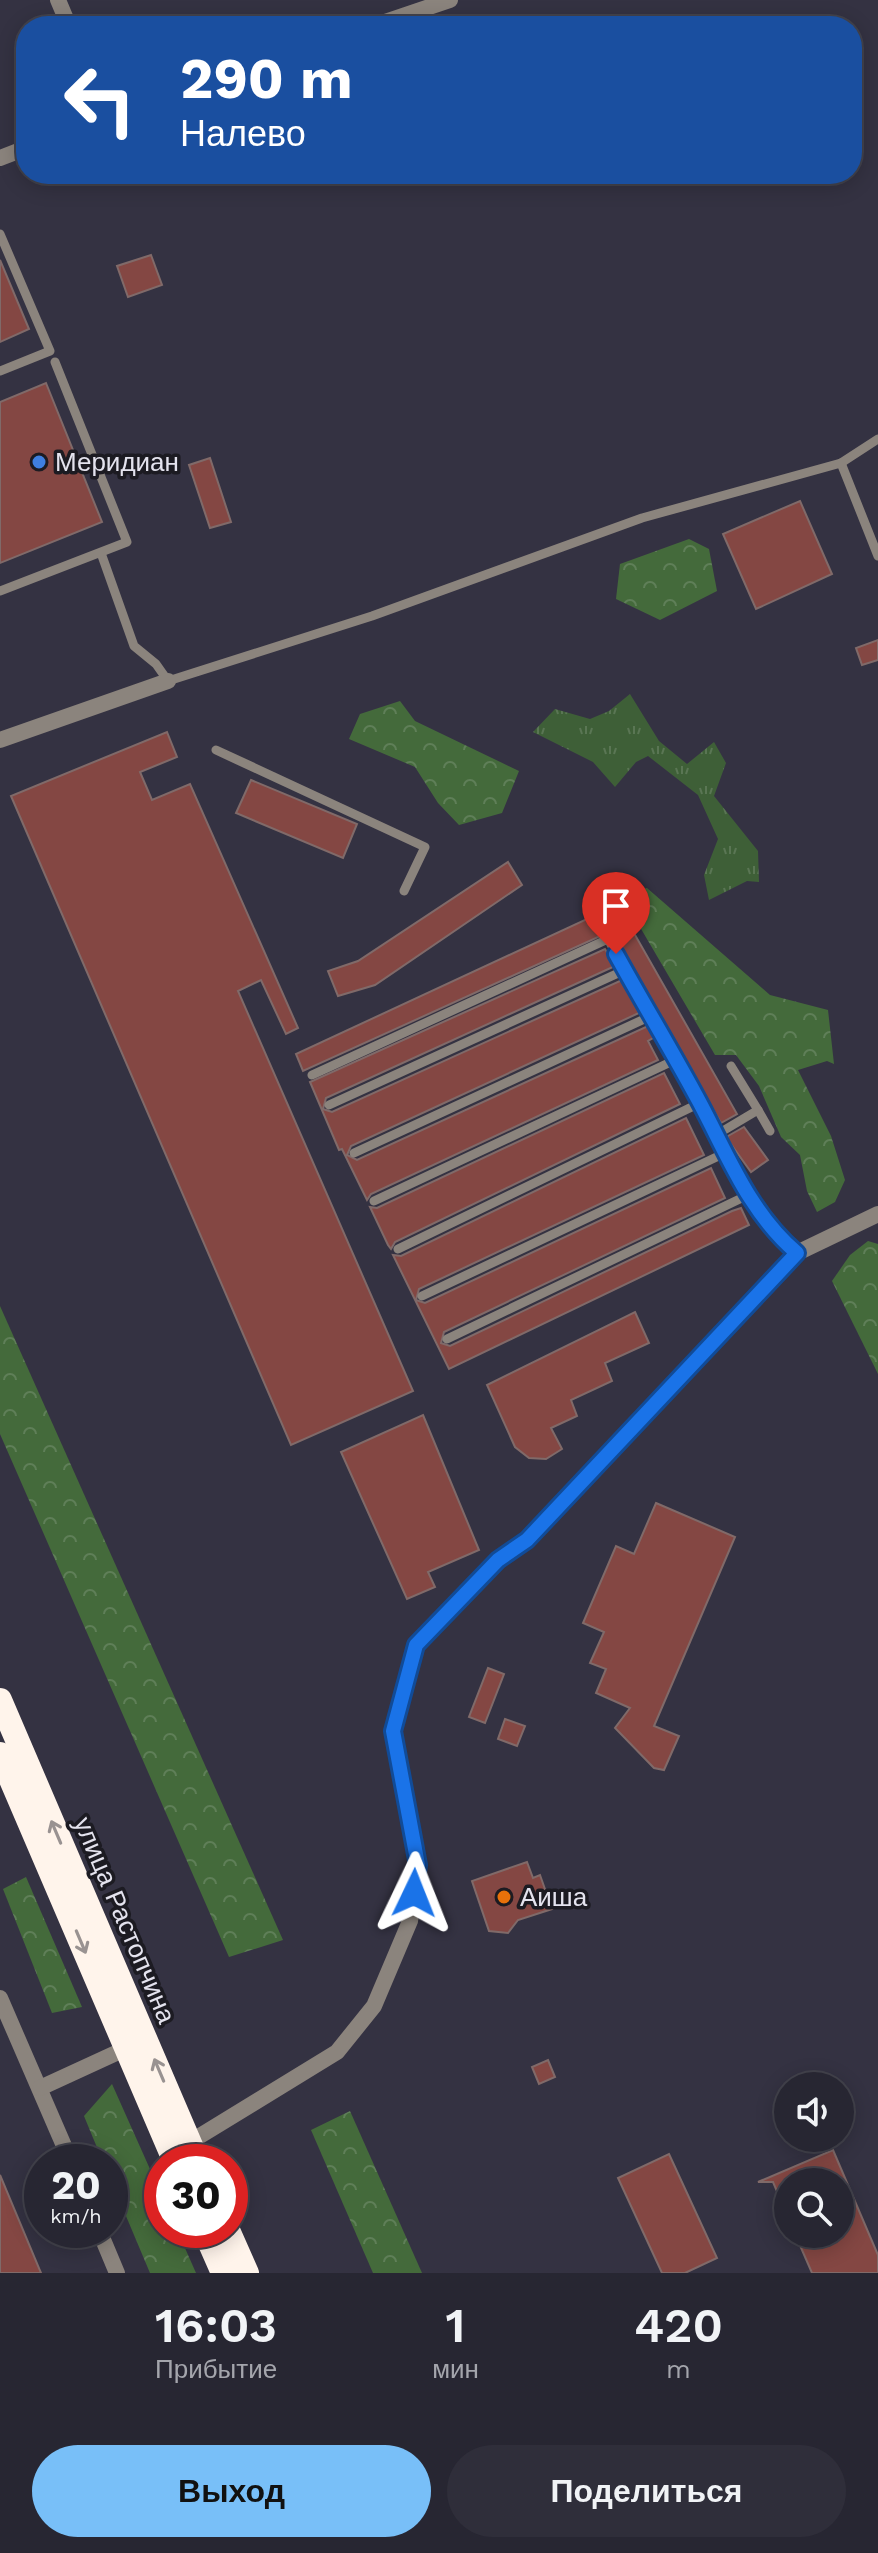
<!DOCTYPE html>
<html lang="ru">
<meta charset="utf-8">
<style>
:root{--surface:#272632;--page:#2f2e3a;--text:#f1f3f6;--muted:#a4a5ac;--line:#43434d;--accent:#78bff8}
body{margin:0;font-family:"Work Sans",sans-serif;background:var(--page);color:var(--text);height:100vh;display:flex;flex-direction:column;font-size:30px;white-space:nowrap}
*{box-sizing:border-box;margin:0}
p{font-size:26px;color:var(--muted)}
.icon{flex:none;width:44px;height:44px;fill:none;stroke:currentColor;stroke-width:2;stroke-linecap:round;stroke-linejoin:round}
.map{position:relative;height:2273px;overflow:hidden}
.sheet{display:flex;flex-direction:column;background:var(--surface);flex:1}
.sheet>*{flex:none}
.top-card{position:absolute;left:16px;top:16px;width:846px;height:168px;border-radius:32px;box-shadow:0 4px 20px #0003,0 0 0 2px var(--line);background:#1a4fa0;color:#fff;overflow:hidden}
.tools{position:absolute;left:774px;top:2072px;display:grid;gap:16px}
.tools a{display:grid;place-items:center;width:80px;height:80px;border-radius:50%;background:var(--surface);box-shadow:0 4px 20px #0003,0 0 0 2px var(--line);font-size:40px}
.speed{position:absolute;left:24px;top:2144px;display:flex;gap:16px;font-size:40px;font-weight:700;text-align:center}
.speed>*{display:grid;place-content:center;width:104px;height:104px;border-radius:50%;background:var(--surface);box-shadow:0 4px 20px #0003,0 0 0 2px var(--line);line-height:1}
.speed small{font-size:20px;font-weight:400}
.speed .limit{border:12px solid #d22;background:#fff;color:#111}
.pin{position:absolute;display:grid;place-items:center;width:68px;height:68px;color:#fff;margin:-82px -34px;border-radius:50% 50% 50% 0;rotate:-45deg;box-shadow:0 0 8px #0007}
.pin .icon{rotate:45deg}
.me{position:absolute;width:88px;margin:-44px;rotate:2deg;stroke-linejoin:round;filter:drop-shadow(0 0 6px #0008)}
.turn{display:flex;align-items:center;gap:28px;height:168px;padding:0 32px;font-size:36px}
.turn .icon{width:104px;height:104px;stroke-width:2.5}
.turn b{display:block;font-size:56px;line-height:68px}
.eta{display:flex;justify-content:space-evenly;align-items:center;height:136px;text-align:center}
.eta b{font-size:48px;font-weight:600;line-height:56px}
.button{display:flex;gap:16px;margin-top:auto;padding:16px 32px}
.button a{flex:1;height:92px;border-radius:48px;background:var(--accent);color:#111;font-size:32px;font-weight:600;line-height:92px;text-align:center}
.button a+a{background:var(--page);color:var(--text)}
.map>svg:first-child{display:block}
</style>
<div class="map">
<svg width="878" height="2273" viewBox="0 0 878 2273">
<defs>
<pattern id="grass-tufts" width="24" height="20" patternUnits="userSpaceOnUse" patternTransform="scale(2)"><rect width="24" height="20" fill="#3e5f37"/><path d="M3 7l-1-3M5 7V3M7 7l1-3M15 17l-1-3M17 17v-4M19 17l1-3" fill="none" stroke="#5a7654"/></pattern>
<pattern id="forest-crowns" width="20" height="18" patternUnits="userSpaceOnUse" patternTransform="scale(2)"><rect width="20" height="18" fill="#446a3b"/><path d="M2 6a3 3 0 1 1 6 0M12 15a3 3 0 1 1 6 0" fill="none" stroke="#5f7f58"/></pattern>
</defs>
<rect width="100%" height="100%" fill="#343242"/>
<!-- grass -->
<polygon fill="url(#grass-tufts)" points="630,694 659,741 687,764 714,742 726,763 714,796 758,851 759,882 747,881 709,900 704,875 718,839 698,795 648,756 636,762 615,787 593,762 533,732 555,709 590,719 609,711"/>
<!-- forest -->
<g fill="url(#forest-crowns)">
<polygon points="689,539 709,549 717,591 660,620 616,599 620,564"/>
<polygon points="400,701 415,721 519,771 502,813 459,825 438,803 415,767 349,739 360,714"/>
<polygon points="647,888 770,995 828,1010 834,1064 827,1061 798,1070 831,1136 845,1180 835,1202 817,1212 807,1191 800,1155 781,1137 759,1086 736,1055 715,1055 620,893"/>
<polygon points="868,1241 878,1244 878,1374 832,1281 850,1255"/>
<polygon points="0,1306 283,1940 229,1957 0,1434"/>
<polygon points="26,1877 82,2007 52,2013 3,1889"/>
<polygon points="112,2084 162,2196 162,2230 177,2230 196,2273 150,2273 110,2178 110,2162 103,2162 84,2116"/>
<polygon points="350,2111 422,2273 373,2273 311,2130"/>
</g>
<!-- building -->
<g fill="#844743" stroke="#806a69" stroke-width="2">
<polygon points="151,255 162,285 128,297 117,266"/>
<polygon points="0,260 29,329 0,342"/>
<polygon points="46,383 102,522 0,563 0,402"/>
<polygon points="210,458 231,522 210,528 189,465"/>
<polygon points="800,501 832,574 756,609 723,534"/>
<polygon points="878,640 878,660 862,665 856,648"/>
<polygon points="167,732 177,757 140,772 152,800 190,784 298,1028 286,1034 261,980 238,991 413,1391 291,1445 11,796"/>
<polygon points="251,780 357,824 343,858 236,813"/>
<polygon points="508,862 522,885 375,985 338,996 328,971 358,961"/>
<polygon points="602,912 609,928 626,919 737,1114 721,1123 609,932 303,1071 296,1054"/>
<polygon points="605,949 615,966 326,1098 323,1109 332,1112 622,980 641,1012 351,1146 347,1155 357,1160 648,1026 655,1037 648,1041 658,1060 371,1194 367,1200 342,1149 339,1150 310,1082"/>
<polygon points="664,1073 680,1104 395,1242 391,1249 388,1245 370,1207 377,1208"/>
<polygon points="686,1118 704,1155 419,1289 416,1300 425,1303 711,1168 725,1198 444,1332 441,1343 450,1346 732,1211 741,1208 749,1225 449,1369 393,1255 401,1256"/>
<polygon points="744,1127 768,1160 751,1172 728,1140 728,1136"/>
<polygon points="635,1312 649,1343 605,1363 612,1381 571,1400 577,1416 551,1428 562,1449 546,1459 529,1458 515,1447 487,1385"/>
<polygon points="423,1415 479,1550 428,1572 435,1587 407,1599 341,1452"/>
<polygon points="656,1503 735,1537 654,1726 679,1736 664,1770 654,1768 615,1728 630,1708 596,1693 606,1669 590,1663 604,1632 583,1623 616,1546 634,1554"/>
<polygon points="488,1668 504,1674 485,1723 469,1717"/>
<polygon points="505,1719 525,1726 517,1746 498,1739"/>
<polygon points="527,1862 533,1878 540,1875 552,1909 518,1920 508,1933 489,1931 472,1881"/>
<polygon points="548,2060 555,2077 539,2084 532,2067"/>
<polygon points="833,2150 878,2255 878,2273 812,2273 795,2234 840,2234 840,2182 788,2182 788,2217 773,2182 758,2182"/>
<polygon points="669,2154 717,2258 685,2273 662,2273 618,2178"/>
<polygon points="0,2175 41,2273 0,2273"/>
</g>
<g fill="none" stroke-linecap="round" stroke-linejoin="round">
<!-- lane -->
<g stroke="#8b847d" stroke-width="9">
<polyline points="0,234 50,351 0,371"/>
<polyline points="841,463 878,556"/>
<polyline points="101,553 134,646 156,664 168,681 372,616 642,518 841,463 878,439"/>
<polyline points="0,591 127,542 55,362"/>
<polyline points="216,750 425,847 404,891"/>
<path d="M 312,1075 L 608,939 C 639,995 671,1049 701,1105 C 729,1159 750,1213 797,1253"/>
<polyline points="329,1105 625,970"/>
<polyline points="758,1110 770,1131"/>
<polyline points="716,1135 758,1110 731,1066"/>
<polyline points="354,1153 651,1016"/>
<polyline points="374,1201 675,1060"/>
<polyline points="398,1249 700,1103"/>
<polyline points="422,1296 725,1153"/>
<polyline points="447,1339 746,1196"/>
</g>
<!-- street -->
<g stroke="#8b847d" stroke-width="16">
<polyline points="58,0 69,26"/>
<polyline points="373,26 450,0"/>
<polyline points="0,158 26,148"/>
<polyline points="0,740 168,681"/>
<polyline points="0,1998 71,2162"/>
<polyline points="40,2088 127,2048"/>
<polyline points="190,2142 337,2052 374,2006 410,1921 418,1865 393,1731 416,1645 498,1560 527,1540 797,1253 878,1214"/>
<polyline points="99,2230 117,2273"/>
</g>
<!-- highway -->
<g stroke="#fff4eb" stroke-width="24">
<polyline points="0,1700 198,2162"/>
<polyline points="0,1754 175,2162"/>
<polyline points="204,2230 223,2273"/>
<polyline points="228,2230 247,2273"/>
</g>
</g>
<!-- one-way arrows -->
<defs><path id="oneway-shaft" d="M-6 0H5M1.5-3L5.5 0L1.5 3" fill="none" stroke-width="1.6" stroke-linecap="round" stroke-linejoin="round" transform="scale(2)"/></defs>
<g stroke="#999291">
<use href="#oneway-shaft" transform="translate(56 1832) rotate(-113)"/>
<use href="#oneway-shaft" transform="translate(81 1942) rotate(67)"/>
<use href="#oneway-shaft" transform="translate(159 2070) rotate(-113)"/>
</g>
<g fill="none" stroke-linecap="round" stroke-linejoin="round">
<!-- route casing -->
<g stroke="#114b97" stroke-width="20">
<path id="route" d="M 414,1893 L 418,1865 L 393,1731 L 416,1645 L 498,1560 L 527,1540 L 797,1253 C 750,1213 729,1158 701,1105 C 674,1054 644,1005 616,954"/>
</g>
<!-- route -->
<use href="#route" stroke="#1a73e8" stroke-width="14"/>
</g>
<!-- markers -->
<circle fill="#3f7fe0" stroke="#1c1b22" stroke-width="3" cx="39" cy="462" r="8"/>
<circle fill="#e8710a" stroke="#1c1b22" stroke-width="3" cx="504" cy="1897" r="8"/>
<g text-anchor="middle" stroke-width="7" stroke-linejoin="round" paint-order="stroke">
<!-- poi labels -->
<g font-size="26" fill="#e4e3ee" stroke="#1c1b22" text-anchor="start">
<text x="55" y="471">Меридиан</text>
<text x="520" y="1906">Аиша</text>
</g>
<!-- street labels -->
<g font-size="26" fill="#e4e3ee" stroke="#1c1b22">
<text transform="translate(125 1920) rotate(67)" y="9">улица Растопчина</text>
</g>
</g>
</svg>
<div class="tools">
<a><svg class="icon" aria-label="sound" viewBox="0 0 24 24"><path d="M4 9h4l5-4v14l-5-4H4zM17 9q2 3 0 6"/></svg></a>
<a><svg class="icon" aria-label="search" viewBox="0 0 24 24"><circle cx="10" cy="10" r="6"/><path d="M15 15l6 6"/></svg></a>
</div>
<div class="speed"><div>20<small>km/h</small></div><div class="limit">30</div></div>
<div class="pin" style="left:616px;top:954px;background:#d93025"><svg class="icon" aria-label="arrive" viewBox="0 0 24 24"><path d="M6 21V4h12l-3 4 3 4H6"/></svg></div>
<svg class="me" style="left:414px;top:1893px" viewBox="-20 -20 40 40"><path d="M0-17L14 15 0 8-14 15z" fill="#1a73e8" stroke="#fff" stroke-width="4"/></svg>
<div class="top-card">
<div class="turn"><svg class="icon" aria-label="left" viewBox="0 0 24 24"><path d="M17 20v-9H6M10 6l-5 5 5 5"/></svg><div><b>290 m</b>Налево</div></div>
</div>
</div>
<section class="sheet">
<div class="eta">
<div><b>16:03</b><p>Прибытие</p></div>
<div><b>1</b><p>мин</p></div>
<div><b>420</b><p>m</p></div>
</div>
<div class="button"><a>Выход</a><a>Поделиться</a></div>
</section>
